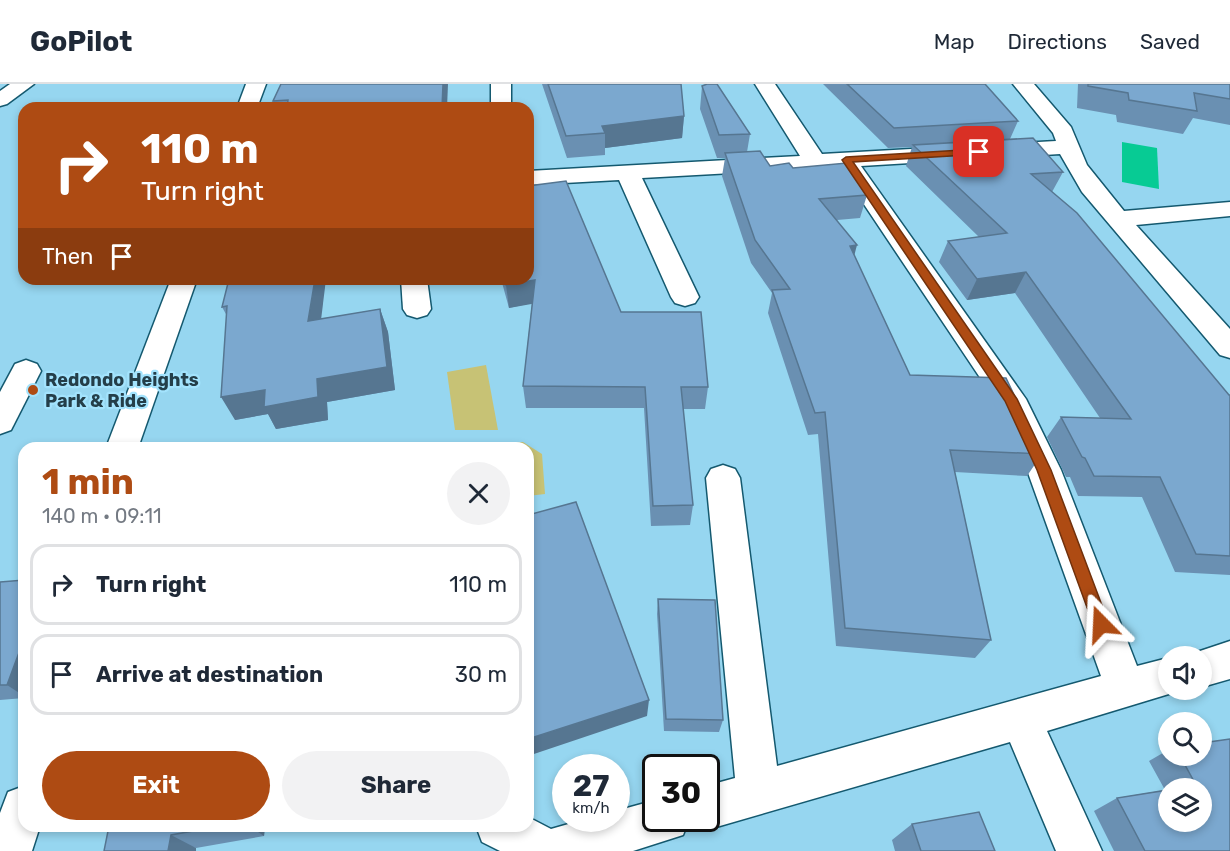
<!DOCTYPE html>
<meta charset="utf-8">
<style>
:root{--surface:#fff;--page:#f2f2f3;--text:#1f2937;--muted:#747a83;--line:#e0e1e3;--accent:#ae4b13}
body{margin:0;font-family:Rubik,sans-serif;background:var(--page);color:var(--text);height:100vh;display:flex;flex-direction:column;font-size:22px;white-space:nowrap}
*{box-sizing:border-box;margin:0}
p{font-size:20px;color:var(--muted)}
.icon{flex:none;width:33px;height:33px;fill:none;stroke:currentColor;stroke-width:2;stroke-linecap:round;stroke-linejoin:round}
.map{position:relative;flex:1;overflow:hidden}
.panel{position:absolute;left:18px;top:358px;width:516px;height:390px;display:flex;flex-direction:column;background:var(--surface);border-radius:18px;box-shadow:0 3px 9px #0003}
.panel>*{flex:none}
.hud{position:absolute;left:18px;top:18px;width:516px;height:183px;border-radius:18px;box-shadow:0 3px 9px #0003;background:#ae4b13;color:#fff;overflow:hidden}
.buttons{position:absolute;left:1158px;top:562px;display:grid;gap:12px}
.buttons a{display:grid;place-items:center;width:54px;height:54px;border-radius:50%;background:var(--surface);box-shadow:0 3px 9px #0003;font-size:30px}
.speed{position:absolute;left:552px;top:670px;display:flex;gap:12px;font-size:30px;font-weight:700;text-align:center}
.speed>*{display:grid;place-content:center;width:78px;height:78px;border-radius:50%;background:var(--surface);box-shadow:0 3px 9px #0003;line-height:1}
.speed small{font-size:15px;font-weight:400}
.speed .limit{border:3px solid #111;border-radius:9px;background:#fff;color:#111}
.pin{position:absolute;display:grid;place-items:center;width:51px;height:51px;color:#fff;margin:-26px;border-radius:12px;box-shadow:0 3px 9px #0006}
.me{position:absolute;width:66px;margin:-33px;rotate:339deg;stroke-linejoin:round;filter:drop-shadow(0 0 4px #0008)}
.turn{display:flex;align-items:center;gap:21px;height:126px;padding:0 24px;font-size:27px}
.turn .icon{width:78px;height:78px;stroke-width:2.5}
.turn b{display:block;font-size:42px;line-height:51px}
.then{display:flex;align-items:center;height:57px;padding:0 24px;background:#0003;gap:12px;font-size:22px}
.round{display:grid;place-items:center;flex:none;width:63px;height:63px;border-radius:32px;background:var(--page)}
.headline{display:flex;align-items:center;justify-content:space-between;height:102px;padding:0 24px}
h1{font-size:36px;font-weight:700;line-height:45px;color:var(--accent)}
.button{display:flex;gap:12px;margin-top:auto;padding:12px 24px}
.button a{flex:1;height:69px;border-radius:36px;background:var(--accent);color:#fff;font-size:24px;font-weight:700;line-height:69px;text-align:center}
.button a+a{background:var(--page);color:var(--text)}
ul{padding:0;list-style:none}
li{display:flex;align-items:center;gap:18px;height:81px;margin:0 12px 9px;padding:0 12px;border:3px solid var(--line);border-radius:18px}
li div{flex:1}
li b{display:block;font-size:22px}
li em{font-style:normal}
header{display:flex;align-items:center;gap:36px;box-sizing:border-box;height:84px;padding:0 30px;background:var(--surface);border-bottom:2px solid var(--line)}
header strong{font-size:28px}
nav{display:flex;gap:33px;margin-inline-start:auto;font-size:21px}
.map>svg:first-child{display:block}
</style>
<header>
<strong>GoPilot</strong>
<nav><a>Map</a><a>Directions</a><a>Saved</a></nav>
</header>
<div class="map">
<svg width="1230" height="767" viewBox="0 0 1230 767">
<rect width="100%" height="100%" fill="#96d6f0"/>
<!-- green -->
<g fill="#c7c275">
<polygon points="486,281 498,346 455,346 447,288"/>
<polygon points="523,358 542,370 545,410 528,412 528,364 450,364"/>
</g>
<!-- water -->
<polygon fill="#07cb94" points="1122,58 1157,64 1159,105 1122,98"/>
<g fill="none" stroke-linecap="round" stroke-linejoin="round">
<!-- minor casing -->
<g stroke="#14596f" stroke-width="3">
<g id="minor">
<polygon points="10,0 34,0 7,20 0,22 0,7"/>
<polygon points="246,0 266,0 257,24 237,24"/>
<rect x="491" y="0" width="20" height="24"/>
<polygon points="755,0 775,0 822,70 1056,57 1053,49 1013,0 1034,0 1071,43 1087,81 1124,127 1230,118 1230,132 1136,141 1230,245 1230,274 1220,271 1082,108 1060,70 861,82 1026,315 1061,386 1137,582 1168,574 1168,606 1182,606 1047,647 1102,767 1056,767 1010,658 706,746 690,740 689,736 683,751 633,767 500,767 482,758 476,742 528,742 528,733 551,745 586,735 616,735 616,727 656,716 656,735 706,735 706,702 735,694 706,394 711,385 723,381 735,385 740,394 777,682 1101,592 1027,386 997,319 839,83 642,94 699,213 695,219 685,222 675,219 671,213 619,96 528,101 528,87 800,72"/>
<polygon points="171,195 197,195 138,364 106,364"/>
<polygon points="401,195 427,195 431,225 427,231 417,234 407,231 403,225"/>
<polygon points="26,276 37,280 41,287 11,346 0,350 0,308 15,280"/>
<polygon points="1230,557 1230,595 1202,603 1202,573 1187,573 1188,571"/>
<polygon points="24,702 24,742 40,742 32,767 0,767 0,729 8,708"/>
</g>
</g>
<!-- minor -->
<use href="#minor" fill="#fff" fill-rule="evenodd"/>
</g>
<!-- wall -->
<g fill="#6a90b2" fill-rule="evenodd">
<polygon points="281,0 447,24 275,24 273,17"/>
<polygon points="542,0 681,0 684,32 682,54 605,64 605,71 567,74"/>
<polygon points="823,0 985,0 1018,37 1010,55 1063,88 1052,108 1229,311 1230,311 1230,491 1175,488 1142,413 1078,412 1070,393 1066,393 1047,353 1061,333 1100,334 1015,209 967,216 939,178 948,157 979,153 906,82 912,63 888,64"/>
<polygon points="1078,0 1230,0 1230,41 1193,34 1183,50 1117,38 1116,31 1077,24"/>
<polygon points="702,2 750,50 747,68 770,82 793,84 867,111 860,134 837,136 910,291 1042,370 1027,392 955,388 991,556 975,574 836,562 818,350 808,351 768,229 772,209 751,179 722,92 725,74 717,74 700,25"/>
<polygon points="229,195 321,235 380,225 388,248 395,306 327,318 328,336 276,345 268,330 235,336 227,232 222,223"/>
<polygon points="501,195 528,195 621,228 708,303 705,325 683,325 693,421 690,441 651,442 644,324 526,324 523,302 532,219 509,224"/>
<polygon points="24,496 24,614 0,616 0,498"/>
<polygon points="658,515 723,636 719,648 664,647 657,530"/>
<path d="M 1168,666 L 1168,672 L 1202,672 L 1230,767 L 1114,767 L 1094,727 L 1117,714 L 1165,706 L 1149,677 ZM 1168,705 L 1202,705 L 1168,738 Z"/>
<polygon points="912,740 995,767 895,767 892,756"/>
<polygon points="109,742 265,742 264,752 196,764"/>
</g>
<!-- shaded-wall -->
<g fill="#567691">
<polygon points="443,0 448,0 447,24 442,24"/>
<polygon points="684,32 682,54 605,64 605,49 602,42"/>
<polygon points="857,161 851,184 850,162"/>
<polygon points="1026,188 1015,209 967,216 977,195"/>
<polygon points="315,195 326,195 318,261 308,237"/>
<polygon points="535,196 537,219 509,224 506,201"/>
<polygon points="380,225 388,248 395,306 327,318 328,336 276,345 268,330 235,336 221,313 317,295"/>
<polygon points="24,555 24,612 7,601"/>
<polygon points="649,616 647,632 528,672 528,655"/>
<polygon points="249,742 265,742 264,752"/>
<polygon points="171,751 196,764 196,767 168,767"/>
</g>
<!-- building -->
<g fill="#7ba8cf" stroke="#567691" stroke-width="1.5">
<polygon points="281,0 443,0 442,24 287,24 288,16 273,17"/>
<polygon points="548,0 681,0 684,32 602,42 605,49 566,52"/>
<polygon points="707,0 717,0 750,50 719,51 702,2"/>
<polygon points="847,0 985,0 1018,37 894,44"/>
<polygon points="1088,0 1230,0 1230,15 1194,9 1197,27 1129,16 1128,9 1088,2"/>
<polygon points="1033,54 1063,88 1031,90 1077,129 1229,311 1230,311 1230,472 1196,470 1160,393 1094,392 1085,374 1082,373 1061,333 1131,335 1026,188 977,195 948,157 1007,149 913,61"/>
<polygon points="760,67 770,82 789,79 793,84 847,79 867,111 819,115 857,161 850,162 910,291 1006,294 1042,370 950,366 991,556 845,544 825,328 815,329 772,206 790,205 755,156 725,69"/>
<polygon points="566,97 621,228 701,228 708,303 681,303 693,421 653,422 645,303 523,302 535,196 506,201 504,195 528,195 528,102"/>
<polygon points="229,195 315,195 308,237 380,225 387,283 317,295 318,313 264,323 265,306 221,313 227,222 222,223"/>
<polygon points="576,418 649,616 528,655 528,431"/>
<polygon points="24,496 24,555 7,601 0,601 0,498"/>
<polygon points="658,515 715,516 723,636 666,635"/>
<polygon points="1230,655 1230,767 1145,767 1117,714 1168,706 1168,738 1202,738 1202,705 1173,705 1196,701 1180,672 1202,672 1202,659"/>
<polygon points="979,728 995,767 921,767 912,740"/>
<polygon points="109,742 221,742 171,751 168,767 104,767"/>
</g>
<!-- route -->
<polygon fill="#ae4b13" stroke="#71310c" stroke-width="1.5" points="979,65 983,66 983,70 853,78 1017,315 1051,386 1109,540 1107,545 1101,547 1096,545 1093,540 1037,386 1005,317 842,76 846,73"/>
<!-- markers -->
<circle fill="#ae4b13" stroke="#a3e3fd" stroke-width="2" cx="33" cy="306" r="6"/>
<g text-anchor="middle" stroke-width="4.5" stroke-linejoin="round" paint-order="stroke">
<!-- poi labels -->
<g font-size="18" font-weight="bold" fill="#243e49" stroke="#a3e3fd" text-anchor="start">
<text x="45" y="302">Redondo Heights<tspan x="45" dy="21">Park &amp; Ride</tspan></text>
</g>
</g>
</svg>
<div class="buttons">
<a><svg class="icon" aria-label="sound" viewBox="0 0 24 24"><path d="M4 9h4l5-4v14l-5-4H4zM17 9q2 3 0 6"/></svg></a>
<a><svg class="icon" aria-label="search" viewBox="0 0 24 24"><circle cx="10" cy="10" r="6"/><path d="M15 15l6 6"/></svg></a>
<a><svg class="icon" aria-label="layers" viewBox="0 0 24 24"><path d="M12 4l9 5-9 5-9-5zM3 14l9 5 9-5"/></svg></a>
</div>
<div class="speed"><div>27<small>km/h</small></div><div class="limit">30</div></div>
<div class="pin" style="left:979px;top:68px;background:#d93025"><svg class="icon" aria-label="arrive" viewBox="0 0 24 24"><path d="M6 21V4h12l-3 4 3 4H6"/></svg></div>
<svg class="me" style="left:1101px;top:540px" viewBox="-20 -20 40 40"><path d="M0-17L14 15 0 8-14 15z" fill="#ae4b13" stroke="#fff" stroke-width="4"/></svg>
<div class="hud">
<div class="turn"><svg class="icon" aria-label="right" viewBox="0 0 24 24"><path d="M7 20v-9h11M14 6l5 5-5 5"/></svg><div><b>110 m</b>Turn right</div></div>
<div class="then">Then<svg class="icon" aria-label="arrive" viewBox="0 0 24 24"><path d="M6 21V4h12l-3 4 3 4H6"/></svg></div>
</div>
<section class="panel">
<div class="headline"><div><h1>1 min</h1><p>140 m · 09:11</p></div><a class="round"><svg class="icon" aria-label="close" viewBox="0 0 24 24"><path d="M6 6l12 12M18 6L6 18"/></svg></a></div>
<ul>
<li><svg class="icon" aria-label="right" viewBox="0 0 24 24"><path d="M7 20v-9h11M14 6l5 5-5 5"/></svg><div><b>Turn right</b></div><em>110 m</em></li>
<li><svg class="icon" aria-label="arrive" viewBox="0 0 24 24"><path d="M6 21V4h12l-3 4 3 4H6"/></svg><div><b>Arrive at destination</b></div><em>30 m</em></li>
</ul>
<div class="button"><a>Exit</a><a>Share</a></div>
</section>
</div>
